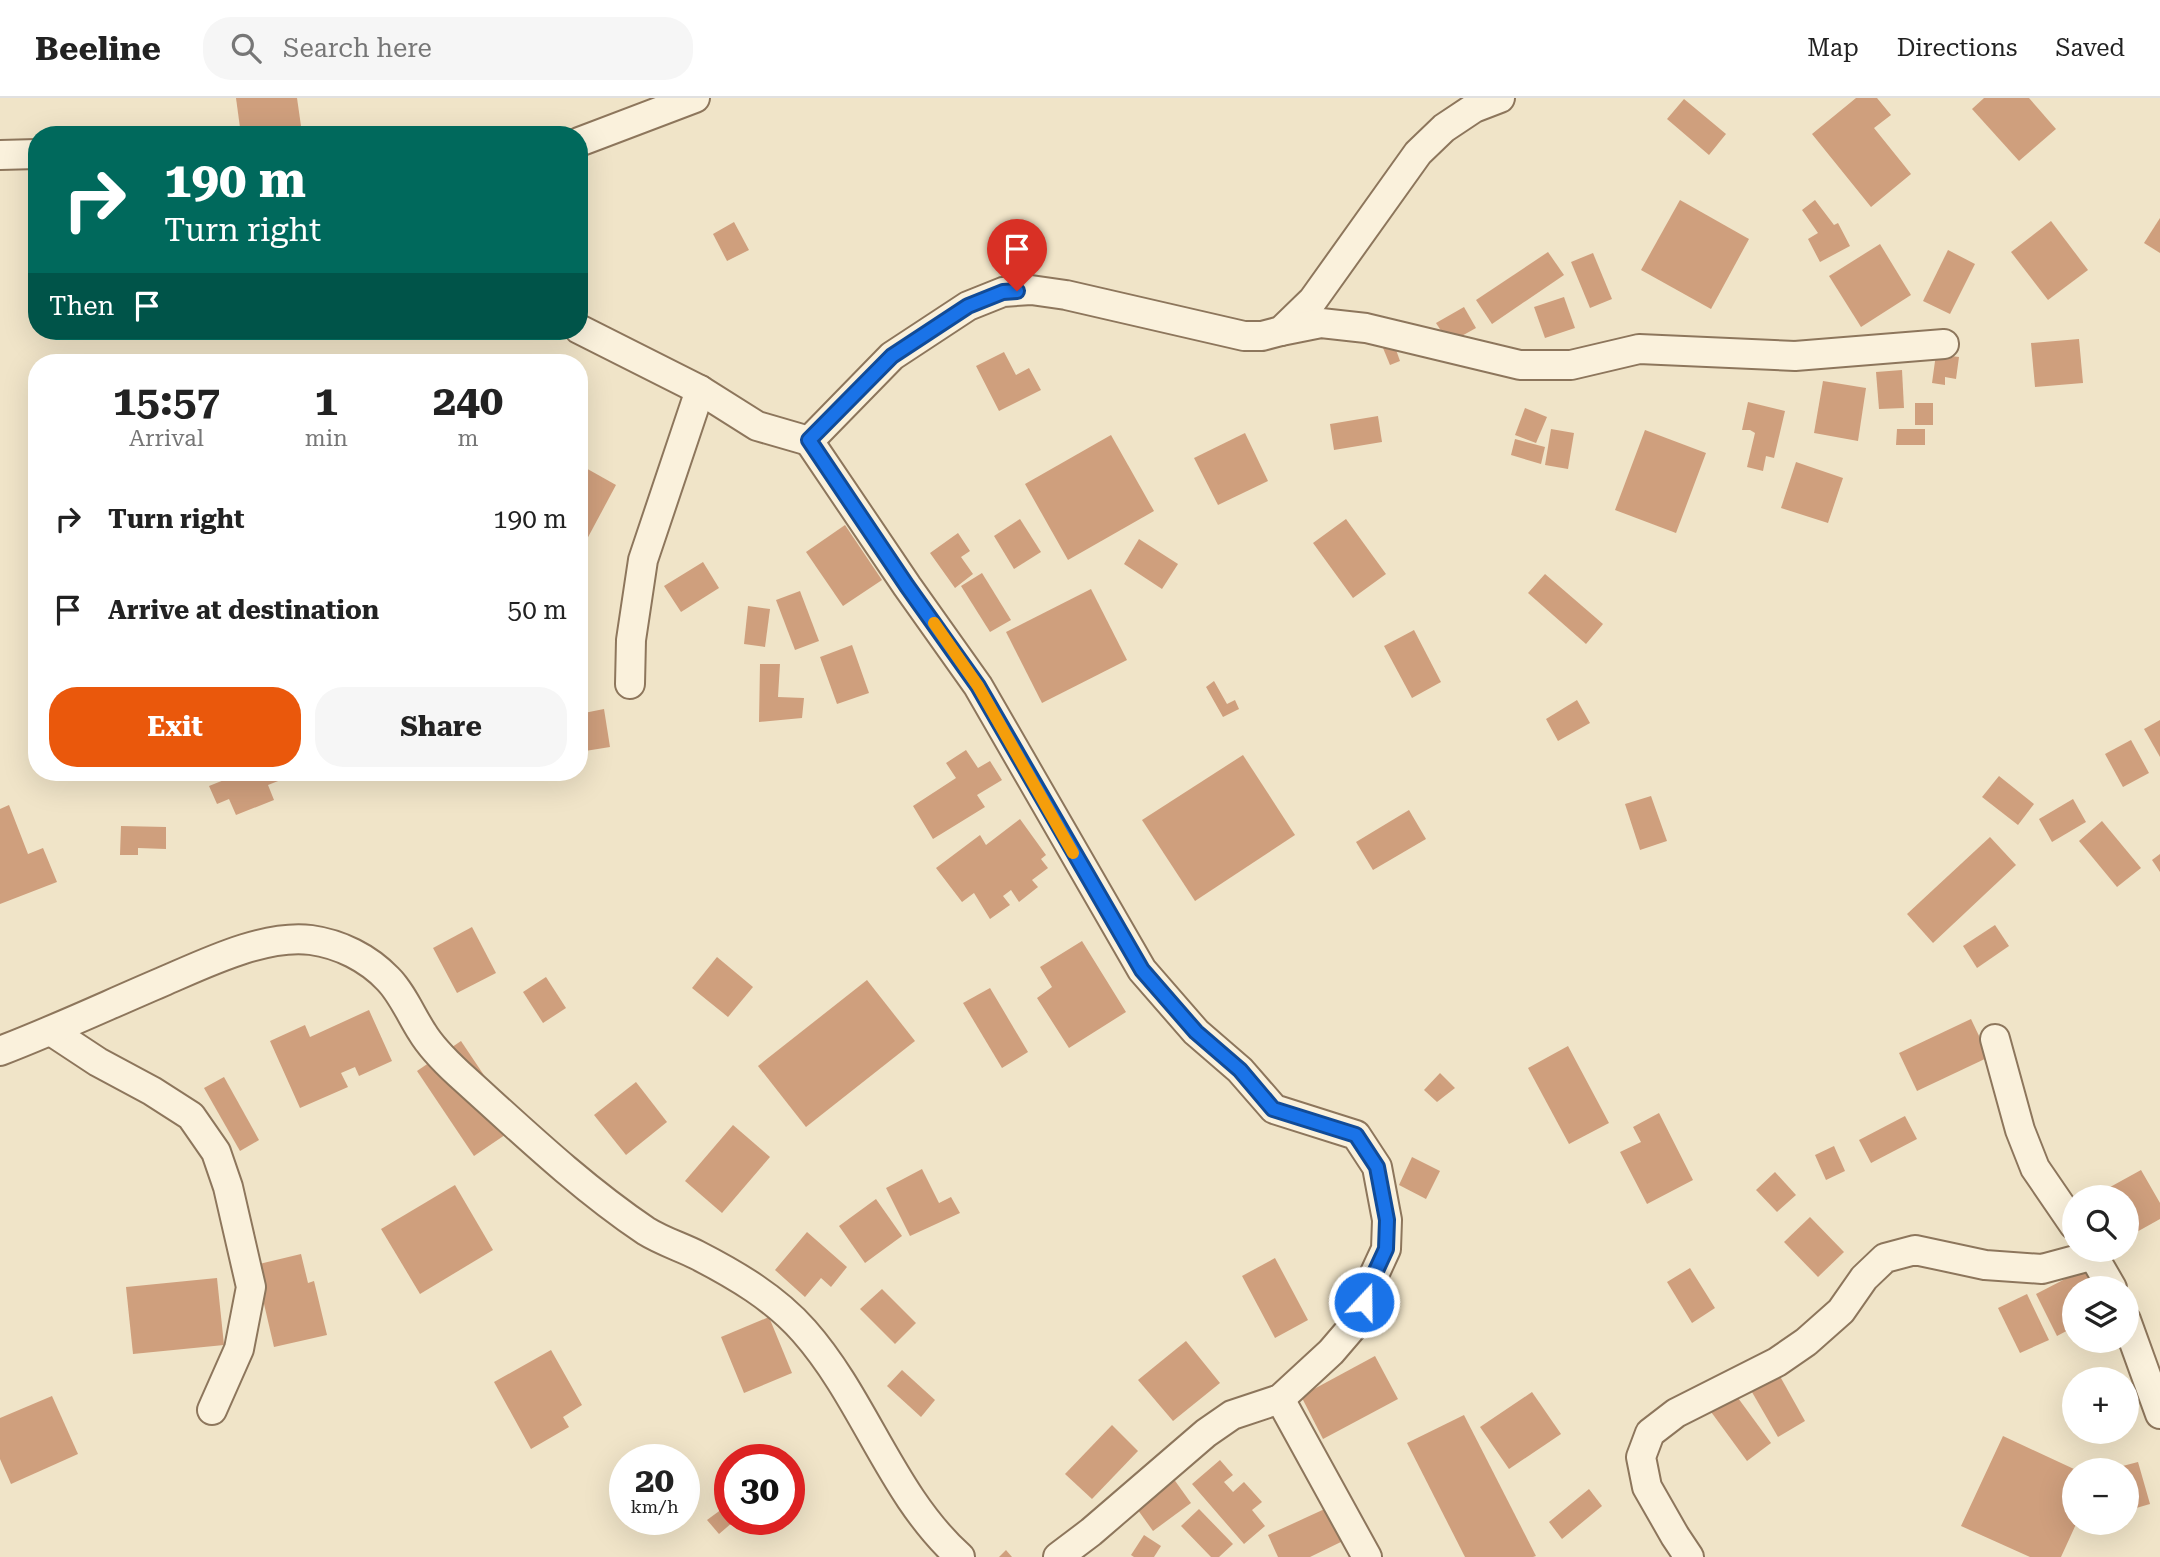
<!DOCTYPE html>
<meta charset="utf-8">
<style>
:root{--surface:#fff;--page:#f6f6f6;--text:#222;--muted:#767676;--line:#e0e0e0;--accent:#ea580c}
body{margin:0;font-family:"Roboto Serif",serif;background:var(--page);color:var(--text);height:100vh;display:flex;flex-direction:column;font-size:26px;white-space:nowrap}
*{box-sizing:border-box;margin:0}
p{font-size:23px;color:var(--muted)}
.icon{flex:none;width:38px;height:38px;fill:none;stroke:currentColor;stroke-width:2;stroke-linecap:round;stroke-linejoin:round}
.map{position:relative;flex:1;overflow:hidden}
.details{position:absolute;left:28px;top:256px;width:560px;height:427px;display:flex;flex-direction:column;background:var(--surface);border-radius:28px;box-shadow:0 7px 28px #0002}
.details>*{flex:none}
.guide{position:absolute;left:28px;top:28px;width:560px;height:214px;border-radius:28px;box-shadow:0 7px 28px #0002;background:#00695c;color:#fff;overflow:hidden}
.fabs{position:absolute;left:2062px;top:1087px;display:grid;gap:14px}
.fabs a{display:grid;place-items:center;width:77px;height:77px;border-radius:50%;background:var(--surface);box-shadow:0 7px 28px #0002;font-size:35px}
.speed{position:absolute;left:609px;top:1346px;display:flex;gap:14px;font-size:35px;font-weight:700;text-align:center}
.speed>*{display:grid;place-content:center;width:91px;height:91px;border-radius:50%;background:var(--surface);box-shadow:0 7px 28px #0002;line-height:1}
.speed small{font-size:18px;font-weight:400}
.speed .limit{border:10px solid #d22;background:#fff;color:#111}
.pin{position:absolute;display:grid;place-items:center;width:60px;height:60px;color:#fff;margin:-72px -30px;border-radius:50% 50% 50% 0;rotate:-45deg;box-shadow:0 0 7px #0007}
.pin .icon{rotate:45deg}
.me{position:absolute;width:77px;margin:-38px;rotate:21deg;stroke-linejoin:round;filter:drop-shadow(0 0 5px #0008)}
.turn{display:flex;align-items:center;gap:24px;height:147px;padding:0 21px;font-size:32px}
.turn .icon{width:91px;height:91px;stroke-width:2.5}
.turn b{display:block;font-size:49px;line-height:60px}
.then{display:flex;align-items:center;height:66px;padding:0 21px;background:#0003;gap:14px;font-size:26px}
.eta{display:flex;justify-content:space-evenly;align-items:center;height:119px;text-align:center}
.eta b{font-size:42px;font-weight:700;line-height:49px}
.primary-button{display:flex;gap:14px;margin-top:auto;padding:14px 21px}
.primary-button a{flex:1;height:80px;border-radius:28px;background:var(--accent);color:#fff;font-size:28px;font-weight:700;line-height:80px;text-align:center}
.primary-button a+a{background:var(--page);color:var(--text)}
ul{padding:0;list-style:none}
li{display:flex;align-items:center;gap:21px;height:91px;padding:0 21px}
li div{flex:1}
li b{display:block;font-size:26px}
li em{font-style:normal}
header{display:flex;align-items:center;gap:42px;box-sizing:border-box;height:98px;padding:0 35px;background:var(--surface);border-bottom:2px solid var(--line)}
header strong{font-size:33px}
nav{display:flex;gap:38px;margin-inline-start:auto;font-size:24px}
.search{width:490px;height:63px;background:var(--page);display:flex;align-items:center;gap:18px;box-sizing:border-box;padding:0 24px;border-radius:28px;color:var(--muted);font-size:26px}
.map>svg:first-child{display:block}
</style>
<header>
<strong>Beeline</strong>
<div class="search"><svg class="icon" aria-label="search" viewBox="0 0 24 24"><circle cx="10" cy="10" r="6"/><path d="M15 15l6 6"/></svg>Search here</div>
<nav><a>Map</a><a>Directions</a><a>Saved</a></nav>
</header>
<div class="map">
<svg width="2160" height="1459" viewBox="0 0 2160 1459">
<rect width="100%" height="100%" fill="#f0e4c8"/>
<!-- building -->
<g fill="#cf9f7d">
<polygon points="236,0 297,0 302,35 241,37"/>
<polygon points="1856,0 1877,0 1891,17 1874,30 1911,76 1871,109 1812,36"/>
<polygon points="1984,0 2029,0 2056,31 2019,63 1972,11"/>
<polygon points="1684,1 1726,36 1709,57 1667,21"/>
<polygon points="1680,102 1749,141 1711,211 1641,172"/>
<polygon points="1815,102 1834,127 1838,125 1850,148 1820,164 1808,141 1818,135 1802,112"/>
<polygon points="2160,120 2160,155 2144,145"/>
<polygon points="2051,123 2088,172 2048,202 2011,154"/>
<polygon points="734,124 749,152 727,163 713,136"/>
<polygon points="1880,146 1911,197 1861,229 1829,178"/>
<polygon points="1948,152 1975,166 1950,216 1923,203"/>
<polygon points="1548,154 1564,177 1492,226 1476,202"/>
<polygon points="1593,155 1612,201 1590,210 1571,164"/>
<polygon points="1564,199 1575,230 1545,240 1534,209"/>
<polygon points="1464,209 1476,230 1449,245 1436,225"/>
<polygon points="2079,241 2083,285 2035,289 2031,245"/>
<polygon points="1394,246 1400,263 1390,267 1383,250"/>
<polygon points="1004,254 1016,277 1029,270 1041,292 999,313 976,268"/>
<polygon points="1936,256 1959,259 1956,281 1945,279 1945,287 1932,285"/>
<polygon points="1902,272 1904,310 1879,311 1876,274"/>
<polygon points="1823,283 1866,290 1858,343 1814,335"/>
<polygon points="1748,304 1785,313 1774,360 1766,358 1763,373 1747,369 1755,335 1750,332 1742,332"/>
<rect x="1915" y="305" width="18" height="22"/>
<polygon points="1525,310 1547,319 1536,345 1515,337"/>
<polygon points="1378,318 1382,344 1334,352 1330,326"/>
<polygon points="1551,331 1574,335 1568,371 1545,367"/>
<polygon points="1897,331 1925,331 1925,347 1896,347"/>
<polygon points="1645,332 1706,355 1676,435 1615,412"/>
<polygon points="1245,335 1268,383 1218,407 1194,360"/>
<polygon points="1111,337 1154,413 1068,462 1025,386"/>
<polygon points="1515,341 1545,349 1541,366 1511,357"/>
<polygon points="1796,364 1843,380 1828,425 1781,410"/>
<polygon points="584,369 616,387 586,443 579,439 579,379"/>
<polygon points="1020,421 1041,454 1014,471 994,438"/>
<polygon points="1346,421 1386,476 1353,500 1313,445"/>
<polygon points="845,427 882,482 843,508 806,454"/>
<polygon points="958,435 970,453 961,459 973,476 955,490 930,455"/>
<polygon points="1139,441 1178,466 1162,491 1124,466"/>
<polygon points="703,464 719,490 681,514 664,488"/>
<polygon points="982,475 1011,522 990,534 961,488"/>
<polygon points="1545,476 1603,526 1586,546 1528,495"/>
<polygon points="1091,491 1127,562 1042,605 1006,534"/>
<polygon points="800,493 819,543 795,552 776,502"/>
<polygon points="748,508 770,511 765,549 744,546"/>
<polygon points="1414,532 1441,584 1412,600 1384,548"/>
<polygon points="852,547 869,595 837,606 820,559"/>
<polygon points="760,566 780,566 778,599 804,600 802,620 759,624"/>
<polygon points="1214,583 1227,606 1235,602 1239,611 1223,619 1206,589"/>
<polygon points="1577,602 1590,625 1558,643 1546,621"/>
<polygon points="604,611 610,649 579,654 579,616"/>
<polygon points="2160,622 2160,659 2144,631"/>
<polygon points="2131,642 2149,675 2123,689 2105,656"/>
<polygon points="966,652 978,670 990,663 1002,682 977,697 985,709 933,741 913,708 956,680 946,665"/>
<polygon points="1243,657 1295,737 1195,803 1142,722"/>
<polygon points="221,674 301,674 268,687 274,702 236,717 229,701 217,706 209,688 224,682"/>
<polygon points="1999,678 2034,706 2018,727 1982,699"/>
<polygon points="1651,698 1667,743 1640,752 1625,706"/>
<polygon points="2073,701 2086,724 2052,744 2039,721"/>
<polygon points="9,707 28,756 43,750 57,784 0,806 0,711"/>
<polygon points="1409,712 1426,741 1373,772 1356,744"/>
<polygon points="1020,721 1046,757 1041,761 1048,770 1032,782 1038,789 1019,804 1011,792 1003,798 1010,807 990,821 974,795 962,804 936,770 980,737 986,747"/>
<polygon points="2102,723 2141,770 2117,789 2079,743"/>
<polygon points="121,728 166,729 166,751 138,750 138,757 120,757"/>
<polygon points="1990,739 2016,767 1933,845 1907,816"/>
<polygon points="2160,756 2160,774 2152,762"/>
<polygon points="1995,827 2009,848 1977,870 1963,848"/>
<polygon points="472,829 496,875 457,895 433,850"/>
<polygon points="1082,843 1126,914 1069,950 1037,900 1052,889 1040,869"/>
<polygon points="717,859 753,889 728,919 692,890"/>
<polygon points="546,879 566,910 543,925 523,894"/>
<polygon points="867,882 915,943 806,1029 758,968"/>
<polygon points="990,890 1028,954 1002,970 963,905"/>
<polygon points="369,912 392,963 359,978 355,969 341,975 348,989 300,1010 270,943 305,927 310,939"/>
<polygon points="1971,921 1989,959 1917,993 1899,955"/>
<polygon points="461,943 518,1028 474,1058 417,973"/>
<polygon points="1568,948 1609,1025 1569,1046 1528,970"/>
<polygon points="1440,975 1455,990 1437,1004 1424,992"/>
<polygon points="224,979 259,1042 240,1053 204,990"/>
<polygon points="636,984 667,1024 626,1057 594,1017"/>
<polygon points="1659,1015 1693,1082 1647,1106 1620,1054 1641,1044 1633,1029"/>
<polygon points="1905,1018 1917,1041 1871,1065 1859,1042"/>
<polygon points="733,1027 770,1059 722,1115 685,1083"/>
<polygon points="1834,1048 1845,1073 1826,1082 1815,1057"/>
<polygon points="1412,1059 1440,1073 1426,1101 1399,1087"/>
<polygon points="922,1071 939,1105 951,1099 960,1115 910,1138 886,1090"/>
<polygon points="2141,1072 2160,1105 2160,1121 2126,1140 2126,1099 2092,1099"/>
<polygon points="1775,1074 1796,1097 1777,1114 1756,1092"/>
<polygon points="455,1087 493,1152 420,1196 381,1131"/>
<polygon points="876,1101 902,1138 865,1165 839,1128"/>
<polygon points="1810,1119 1844,1154 1818,1179 1784,1144"/>
<polygon points="807,1134 847,1169 831,1189 821,1180 805,1199 775,1172"/>
<polygon points="301,1156 308,1185 314,1183 327,1237 274,1249 255,1167"/>
<polygon points="1275,1160 1308,1222 1275,1240 1242,1178"/>
<polygon points="2098,1164 2111,1190 2074,1190 2074,1229 2057,1238 2036,1196"/>
<polygon points="1690,1170 1715,1210 1692,1225 1667,1184"/>
<polygon points="217,1180 224,1247 133,1256 126,1189"/>
<polygon points="882,1191 916,1225 895,1246 860,1211"/>
<polygon points="2027,1196 2049,1242 2020,1255 1998,1210"/>
<polygon points="769,1219 792,1275 744,1295 721,1239"/>
<polygon points="1186,1243 1220,1285 1173,1323 1138,1282"/>
<polygon points="551,1252 582,1307 563,1319 569,1329 531,1351 494,1284"/>
<polygon points="1375,1258 1398,1301 1323,1341 1301,1298"/>
<polygon points="902,1272 935,1302 921,1319 887,1288"/>
<polygon points="1777,1273 1805,1323 1778,1339 1749,1289"/>
<polygon points="1730,1289 1771,1345 1747,1363 1706,1307"/>
<polygon points="1532,1294 1561,1336 1509,1371 1480,1329"/>
<polygon points="52,1298 78,1356 11,1386 0,1361 0,1320"/>
<polygon points="1464,1317 1536,1458 1533,1459 1465,1459 1407,1345"/>
<polygon points="1112,1327 1138,1353 1092,1401 1065,1376"/>
<polygon points="2003,1338 2074,1371 2074,1424 2077,1424 2061,1459 2030,1459 1961,1428"/>
<polygon points="1220,1362 1233,1377 1224,1384 1233,1394 1244,1384 1262,1404 1252,1412 1265,1428 1244,1446 1192,1386"/>
<polygon points="2138,1364 2150,1406 2126,1413 2126,1372 2111,1371"/>
<polygon points="1173,1380 1191,1405 1153,1433 1135,1408"/>
<polygon points="1589,1391 1602,1408 1562,1441 1549,1424"/>
<polygon points="1329,1409 1345,1442 1310,1459 1278,1459 1268,1437"/>
<polygon points="722,1411 733,1424 719,1436 707,1422"/>
<polygon points="1199,1411 1233,1446 1219,1459 1211,1459 1181,1428"/>
<polygon points="1144,1437 1161,1448 1154,1459 1134,1459 1131,1457"/>
<polygon points="1006,1452 1012,1459 999,1459"/>
</g>
<g fill="none" stroke-linecap="round" stroke-linejoin="round">
<!-- minor casing -->
<g stroke="#8d765c" stroke-width="32">
<g id="minor">
<polyline points="579,44 695,0"/>
<polyline points="0,57 37,56"/>
<polyline points="579,231 700,292 757,328 809,343 892,258 968,208 1003,194 1031,192 1066,197 1244,238 1262,238 1281,233 1313,202 1418,55 1444,30 1474,10 1500,0"/>
<polyline points="1281,233 1321,225 1366,230 1520,267 1571,267 1639,251 1795,258 1944,246"/>
<polyline points="809,343 907,488 978,588 1142,872 1196,934 1240,972 1274,1011 1356,1037 1377,1069 1387,1122 1386,1151 1368,1190 1361,1219 1331,1254 1280,1301 1232,1317 1206,1335 1091,1434 1058,1459"/>
<polyline points="630,586 631,542 643,462 700,292"/>
<polyline points="51,933 98,964 152,993 191,1018 216,1054 228,1089 251,1189 239,1251 212,1312"/>
<polyline points="1995,941 2020,1032 2035,1070 2074,1127"/>
<path d="M 0,953 C 55,932 108,907 162,884 C 204,866 264,836 311,842 C 340,846 368,860 388,881 C 402,895 411,917 422,934 C 431,949 446,964 459,976 C 519,1030 579,1088 646,1133 C 662,1143 681,1149 697,1157 C 736,1177 775,1200 804,1233 C 865,1302 891,1397 960,1459"/>
<polyline points="2090,1152 2112,1190"/>
<polyline points="2126,1222 2160,1316"/>
<polyline points="1280,1301 1367,1459"/>
<polyline points="1689,1459 1675,1438 1647,1389 1641,1359 1650,1335 1676,1315 1777,1264 1806,1244 1841,1213 1864,1180 1885,1160 1915,1152 1985,1167 2042,1171 2094,1157"/>
</g>
</g>
<!-- minor -->
<use href="#minor" stroke="#faf1dc" stroke-width="28"/>
</g>
<g fill="none" stroke-linecap="round" stroke-linejoin="round">
<!-- route casing -->
<g stroke="#114b97" stroke-width="18">
<polyline id="route" points="1017,193 1003,194 968,208 892,258 809,342 907,488 978,588 1142,872 1196,934 1240,972 1273,1011 1356,1037 1377,1069 1387,1122 1386,1151 1368,1190 1364,1204"/>
</g>
<!-- route -->
<use href="#route" stroke="#1a73e8" stroke-width="12"/>
<!-- slow -->
<polyline stroke="#f59e0b" stroke-width="12" points="934,525 978,588 1073,755"/>
</g>
</svg>
<div class="fabs">
<a><svg class="icon" aria-label="search" viewBox="0 0 24 24"><circle cx="10" cy="10" r="6"/><path d="M15 15l6 6"/></svg></a>
<a><svg class="icon" aria-label="layers" viewBox="0 0 24 24"><path d="M12 4l9 5-9 5-9-5zM3 14l9 5 9-5"/></svg></a>
<a>+</a>
<a>−</a>
</div>
<div class="speed"><div>20<small>km/h</small></div><div class="limit">30</div></div>
<div class="pin" style="left:1017px;top:193px;background:#d93025"><svg class="icon" aria-label="arrive" viewBox="0 0 24 24"><path d="M6 21V4h12l-3 4 3 4H6"/></svg></div>
<svg class="me" style="left:1364px;top:1204px" viewBox="-20 -20 40 40"><circle r="17" fill="#1a73e8" stroke="#fff" stroke-width="3"/><path d="M0-11L8 9 0 5-8 9z" fill="#fff"/></svg>
<div class="guide">
<div class="turn"><svg class="icon" aria-label="right" viewBox="0 0 24 24"><path d="M7 20v-9h11M14 6l5 5-5 5"/></svg><div><b>190 m</b>Turn right</div></div>
<div class="then">Then<svg class="icon" aria-label="arrive" viewBox="0 0 24 24"><path d="M6 21V4h12l-3 4 3 4H6"/></svg></div>
</div>
<section class="details">
<div class="eta">
<div><b>15:57</b><p>Arrival</p></div>
<div><b>1</b><p>min</p></div>
<div><b>240</b><p>m</p></div>
</div>
<ul>
<li><svg class="icon" aria-label="right" viewBox="0 0 24 24"><path d="M7 20v-9h11M14 6l5 5-5 5"/></svg><div><b>Turn right</b></div><em>190 m</em></li>
<li><svg class="icon" aria-label="arrive" viewBox="0 0 24 24"><path d="M6 21V4h12l-3 4 3 4H6"/></svg><div><b>Arrive at destination</b></div><em>50 m</em></li>
</ul>
<div class="primary-button"><a>Exit</a><a>Share</a></div>
</section>
</div>
